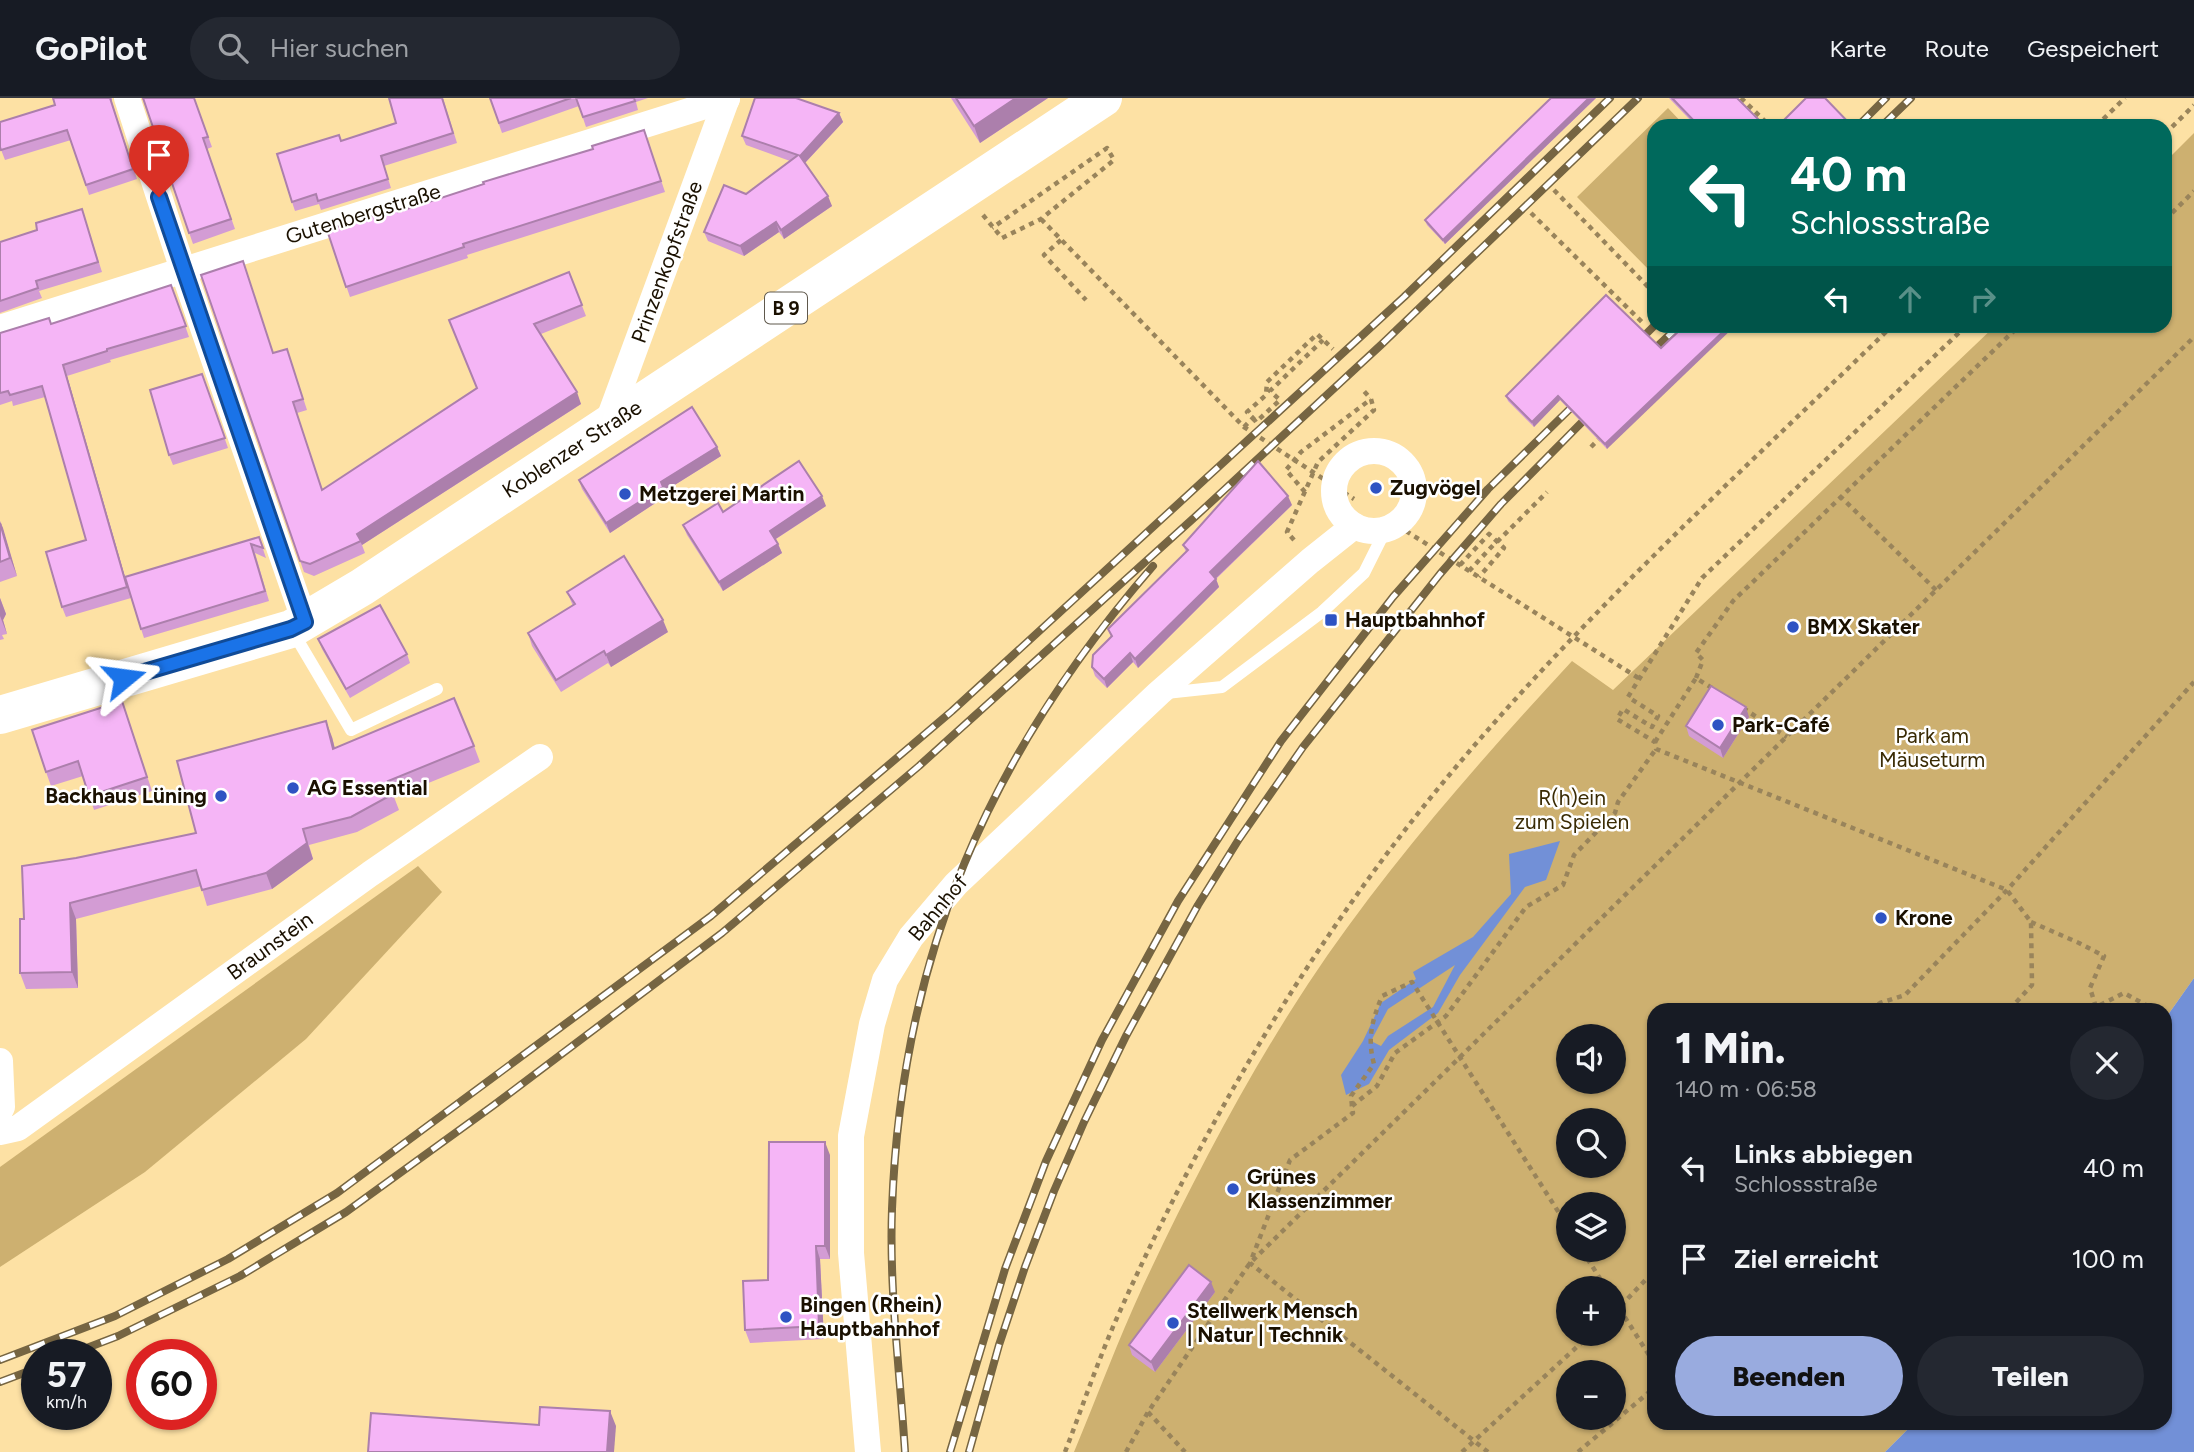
<!DOCTYPE html>
<html lang="de">
<meta charset="utf-8">
<style>
:root{--surface:#171b24;--page:#242831;--text:#f1f3f6;--muted:#9ea1a6;--line:#363941;--accent:#99abdf}
body{margin:0;font-family:Figtree,sans-serif;background:var(--page);color:var(--text);height:100vh;display:flex;flex-direction:column;font-size:26px;white-space:nowrap}
*{box-sizing:border-box;margin:0}
p{font-size:23px;color:var(--muted)}
.icon{flex:none;width:38px;height:38px;fill:none;stroke:currentColor;stroke-width:2;stroke-linecap:round;stroke-linejoin:round}
.map{position:relative;flex:1;overflow:hidden}
.side{position:absolute;left:1647px;top:905px;width:525px;height:427px;display:flex;flex-direction:column;background:var(--surface);border-radius:21px;box-shadow:0 2px 5px #0004}
.side>*{flex:none}
.top-card{position:absolute;left:1647px;top:21px;width:525px;height:214px;border-radius:21px;box-shadow:0 2px 5px #0004;background:#00695c;color:#fff;overflow:hidden}
.buttons{position:absolute;left:1556px;top:926px;display:grid;gap:14px}
.buttons a{display:grid;place-items:center;width:70px;height:70px;border-radius:50%;background:var(--surface);box-shadow:0 2px 5px #0004;font-size:35px}
.speed{position:absolute;left:21px;top:1241px;display:flex;gap:14px;font-size:35px;font-weight:700;text-align:center}
.speed>*{display:grid;place-content:center;width:91px;height:91px;border-radius:50%;background:var(--surface);box-shadow:0 2px 5px #0004;line-height:1}
.speed small{font-size:18px;font-weight:400}
.speed .limit{border:10px solid #d22;background:#fff;color:#111}
.pin{position:absolute;display:grid;place-items:center;width:60px;height:60px;color:#fff;margin:-72px -30px;border-radius:50% 50% 50% 0;rotate:-45deg;box-shadow:0 0 7px #0007}
.pin .icon{rotate:45deg}
.me{position:absolute;width:77px;margin:-38px;rotate:74deg;stroke-linejoin:round;filter:drop-shadow(0 0 5px #0008)}
.turn{display:flex;align-items:center;gap:24px;height:147px;padding:0 28px;font-size:32px}
.turn .icon{width:91px;height:91px;stroke-width:2.5}
.turn b{display:block;font-size:49px;line-height:60px}
.lanes{display:flex;align-items:center;height:66px;padding:0 28px;background:#0003;justify-content:center;gap:35px;direction:ltr}
.lanes .off{opacity:.35}
.round{display:grid;place-items:center;flex:none;width:74px;height:74px;border-radius:37px;background:var(--page)}
.overview{display:flex;align-items:center;justify-content:space-between;height:119px;padding:0 28px}
h1{font-size:42px;font-weight:800;line-height:52px}
.action{display:flex;gap:14px;margin-top:auto;padding:14px 28px}
.action a{flex:1;height:80px;border-radius:42px;background:var(--accent);color:#111;font-size:28px;font-weight:800;line-height:80px;text-align:center}
.action a+a{background:var(--page);color:var(--text)}
ul{padding:0;list-style:none}
li{display:flex;align-items:center;gap:21px;height:91px;padding:0 28px}
li div{flex:1}
li b{display:block;font-size:26px}
li em{font-style:normal}
header{display:flex;align-items:center;gap:42px;box-sizing:border-box;height:98px;padding:0 35px;background:var(--surface);border-bottom:2px solid var(--line)}
header strong{font-size:33px}
nav{display:flex;gap:38px;margin-inline-start:auto;font-size:24px}
.search{width:490px;height:63px;background:var(--page);display:flex;align-items:center;gap:18px;box-sizing:border-box;padding:0 24px;border-radius:38px;color:var(--muted);font-size:26px}
.map>svg:first-child{display:block}
</style>
<header>
<strong>GoPilot</strong>
<div class="search"><svg class="icon" aria-label="search" viewBox="0 0 24 24"><circle cx="10" cy="10" r="6"/><path d="M15 15l6 6"/></svg>Hier suchen</div>
<nav><a>Karte</a><a>Route</a><a>Gespeichert</a></nav>
</header>
<div class="map">
<svg width="2194" height="1354" viewBox="0 0 2194 1354">
<rect width="100%" height="100%" fill="#fde1a4"/>
<!-- green -->
<g fill="#cdb070" fill-rule="evenodd">
<polygon points="1668,10 1685,28 1654,28 1653,176 1577,99"/>
<path d="M 2194,35 L 2194,880 L 2165,921 L 2165,912 L 1654,912 L 1654,1325 L 1914,1325 L 1885,1354 L 1074,1354 C 1097,1299 1118,1242 1143,1188 C 1191,1086 1246,980 1308,886 C 1385,770 1477,666 1572,563 L 1613,592 L 1995,228 L 2165,228 L 2165,64 ZM 1568,938 L 1614,938 L 1614,984 L 1568,984 ZM 1568,1022 L 1614,1022 L 1614,1068 L 1568,1068 ZM 1568,1106 L 1614,1106 L 1614,1152 L 1568,1152 ZM 1568,1190 L 1614,1190 L 1614,1236 L 1568,1236 ZM 1568,1274 L 1614,1274 L 1614,1320 L 1568,1320 Z"/>
<polygon points="418,768 442,794 306,941 145,1074 0,1169 0,1069"/>
</g>
<!-- water -->
<g fill="#7290d7" fill-rule="evenodd">
<path d="M 1560,743 L 1546,782 L 1525,789 L 1460,877 L 1438,915 L 1389,952 L 1369,986 L 1346,997 L 1341,977 L 1363,943 L 1381,905 L 1416,881 L 1413,874 L 1473,839 L 1511,796 L 1509,756 ZM 1455,867 L 1433,909 L 1388,938 L 1381,948 L 1371,943 L 1388,911 Z"/>
<polygon points="2194,880 2194,1354 1885,1354 1914,1325 2165,1325 2165,921"/>
</g>
<g fill="none" stroke-linecap="round" stroke-linejoin="round">
<!-- path -->
<g stroke="#99845b" stroke-width="4.5" stroke-dasharray="5 5" stroke-linecap="butt">
<polyline points="1741,0 1770,28"/>
<polyline points="2096,28 2125,0"/>
<polyline points="2165,36 2194,7"/>
<polyline points="1554,92 1654,195"/>
<polyline points="1531,115 1643,225"/>
<polyline points="983,117 1002,140 1041,121 1114,62 1107,50 992,130"/>
<polyline points="1041,121 1244,329 1354,401"/>
<polyline points="2165,122 2194,93"/>
<polyline points="1061,142 1044,157 1086,202"/>
<polyline points="1966,228 1702,480 1628,599 1658,618 1652,629 1623,611 1617,621 1655,644 1656,651 2007,792 2031,824 2032,887 2009,912"/>
<polyline points="1673,279 1680,286"/>
<polyline points="1253,320 1256,324 1280,302 1270,293 1323,242"/>
<polyline points="1244,329 1253,320 1247,314 1266,297 1267,284 1317,236 1333,251"/>
<polyline points="1591,349 1602,338"/>
<polyline points="1305,394 1286,372 1301,354 1371,301"/>
<polyline points="1406,433 1640,581"/>
<polyline points="1294,442 1287,434 1318,364 1374,312 1371,301 1362,291"/>
<polyline points="1497,444 1547,394"/>
<polyline points="1460,467 1489,436 1504,450 1479,479"/>
<polyline points="1469,473 1497,443"/>
<polyline points="1936,492 1841,399 2019,228"/>
<polyline points="1696,580 1703,562 1696,555 1733,503 1841,399"/>
<polyline points="1743,610 1787,639"/>
<polyline points="1655,644 1696,580 1715,592"/>
<polyline points="2031,824 2079,845 2104,858 2090,890 2096,909 2124,895 2155,912"/>
<polyline points="1870,912 1880,905 1905,897 2007,792 2194,584"/>
<polyline points="2165,917 2167,918"/>
<path d="M 1352,1008 L 1351,998 L 1374,966 C 1367,940 1372,923 1382,898 L 1412,884 L 1568,1129"/>
<polyline points="1582,1152 1606,1190"/>
<polyline points="1614,1202 1654,1265"/>
<polyline points="1614,1215 1654,1173"/>
<polyline points="1148,1314 1185,1354"/>
<path d="M 1065,1354 C 1082,1310 1097,1265 1116,1222 C 1191,1054 1284,891 1395,745 C 1538,557 1723,392 1892,228"/>
<polyline points="1126,1354 1148,1314 1250,1165 2194,239"/>
<polyline points="1462,1354 1591,1236"/>
<polyline points="1488,1354 1250,1165 1290,1062 1353,1015 1352,1008 1377,988 1395,955 1446,918 1526,809 1563,787 1574,757 1615,715 1618,704 1656,651"/>
<polyline points="1578,1354 1654,1290"/>
</g>
<!-- service -->
<g stroke="#fff" stroke-width="12">
<polyline points="293,534 351,632 437,591"/>
<polyline points="1166,595 1222,589 1322,514 1364,475 1386,431"/>
</g>
<!-- minor -->
<g stroke="#fff" stroke-width="26">
<polyline points="127,0 183,172 305,524"/>
<polyline points="0,230 727,1"/>
<polyline points="606,329 727,0"/>
<circle cx="1374" cy="393" r="40"/>
<polyline points="0,963 2,1009 0,1013"/>
<polyline points="0,1034 18,1030 370,776 540,659"/>
<polyline points="868,1354 851,1155 851,1038 872,926 885,882 911,839 956,786 1159,595 1310,463 1354,428"/>
</g>
<!-- primary -->
<polyline stroke="#fff" stroke-width="38" points="0,617 291,531 362,489 1103,0"/>
<!-- rail casing -->
<g stroke="#766542" stroke-width="8">
<g id="rail">
<polyline points="1858,28 1886,0"/>
<polyline points="1882,28 1911,0"/>
<polyline points="1632,250 1654,228"/>
<polyline points="1644,261 1679,228"/>
<polyline points="71,1256 118,1238 240,1178 346,1114 494,1007 722,835 919,668 1196,418 1382,246 1638,0"/>
<polyline points="0,1262 115,1218 228,1161 337,1095 711,818 952,613 1404,199 1610,0"/>
<polyline points="0,1284 37,1270"/>
<path d="M 905,1354 C 900,1274 889,1192 892,1111 C 901,859 988,658 1153,468"/>
<polyline points="950,1354 1005,1171 1046,1063 1102,942 1178,803 1281,643 1393,499 1488,391 1582,299"/>
<polyline points="969,1354 999,1247 1025,1169 1054,1093 1084,1024 1126,938 1198,807 1239,741 1303,649 1440,476 1501,406 1595,311"/>
</g>
</g>
<!-- rail -->
<use href="#rail" stroke="#fff" stroke-width="5" stroke-dasharray="16" stroke-linecap="butt"/>
</g>
<!-- wall -->
<g fill="#d39cd4">
<polygon points="53,0 112,0 112,4 137,81 89,97 71,42 5,62 0,49 55,7"/>
<polygon points="143,0 194,0 212,49 207,51 235,131 193,146"/>
<polygon points="443,0 457,45 384,68 391,90 321,112 319,106 295,113 292,104 396,25"/>
<polygon points="490,0 648,0 636,4 638,12 586,29 579,8 502,35"/>
<polygon points="951,0 1048,0 980,45"/>
<polygon points="1551,0 1596,0 1445,146 1427,127 1425,122"/>
<polygon points="1669,0 1737,0 1765,28 1696,28"/>
<polygon points="839,15 843,24 805,65 832,108 784,141 779,134 744,158 708,143 704,134 746,96 790,63 746,47 742,38"/>
<polygon points="644,32 665,94 467,157 468,160 350,199 327,132 398,114 593,51"/>
<polygon points="82,111 102,174 39,193 42,200 0,215 0,144 37,132"/>
<polygon points="569,174 586,218 541,236 581,306 362,447 365,455 314,478 304,474 201,177 273,255 287,251 307,312 297,315 322,392 476,290"/>
<polygon points="171,187 189,239 110,262 111,264 67,278 125,479 259,439 266,460 255,455 269,503 144,540 131,500 66,519 62,509 86,442 45,299 13,308 12,303 0,307 0,235 51,226"/>
<polygon points="1661,250 1607,351 1560,302 1534,329 1508,303 1506,298"/>
<polygon points="202,276 228,350 173,367 169,357"/>
<polygon points="717,349 721,358 665,393 666,398 610,435 582,391 579,382"/>
<polygon points="1292,407 1216,481 1219,489 1138,570 1133,564 1107,590 1095,578 1092,569 1111,539 1108,531 1186,454 1183,447"/>
<polygon points="826,408 776,441 782,455 723,493 687,437 683,427 723,414"/>
<polygon points="0,423 17,478 0,484"/>
<polygon points="567,494 668,534 611,569 608,565 561,594 532,548 528,535 573,508"/>
<polygon points="0,500 6,516 3,522 7,536 2,537 4,541 0,542"/>
<polygon points="318,541 407,556 410,565 350,600 322,551"/>
<polygon points="127,617 152,693 94,712 83,678 51,688 46,674"/>
<polygon points="1749,619 1723,660 1689,638 1686,628"/>
<polygon points="332,639 335,651 474,648 480,664 394,699 399,712 357,734 309,747 313,761 272,791 207,808 201,788 76,821 78,890 26,891 20,875 24,821 76,760 196,735"/>
<polygon points="830,1057 830,1161 820,1161 824,1241 750,1245 745,1232"/>
<polygon points="1215,1194 1155,1274 1132,1257 1129,1247"/>
</g>
<!-- shaded-wall -->
<g fill="#ac7fac">
<polygon points="1016,0 1048,0 980,45 974,28"/>
<polygon points="1589,0 1596,0 1445,146 1443,142"/>
<polygon points="839,15 843,24 803,67 800,58"/>
<polygon points="828,98 832,108 784,141 781,132"/>
<polygon points="776,124 779,134 744,158 740,148"/>
<polygon points="1729,228 1735,228 1607,351 1605,346"/>
<polygon points="63,267 67,278 131,500 127,489"/>
<polygon points="577,294 581,306 362,447 357,436"/>
<polygon points="1558,298 1560,302 1534,329 1532,324"/>
<polygon points="717,349 721,358 665,393 666,398 610,435 606,425 661,384"/>
<polygon points="822,398 826,408 774,442 770,433"/>
<polygon points="1288,398 1292,407 1213,483 1210,474"/>
<polygon points="0,423 3,430 17,478 10,460"/>
<polygon points="778,446 782,455 723,493 719,484"/>
<polygon points="1216,481 1219,489 1138,570 1135,561"/>
<polygon points="0,500 6,516 3,522 7,536 0,518"/>
<polygon points="663,522 668,534 611,569 606,557"/>
<polygon points="1130,555 1133,564 1107,590 1104,581"/>
<polygon points="1746,609 1749,619 1723,660 1720,650"/>
<polygon points="326,623 332,639 339,667 333,651"/>
<polygon points="303,731 313,761 272,791 266,775"/>
<polygon points="70,805 76,821 78,890 72,874"/>
<polygon points="825,1044 830,1057 830,1161 825,1148"/>
<polygon points="816,1148 820,1161 824,1241 819,1228"/>
<polygon points="1211,1184 1215,1194 1155,1274 1151,1264"/>
<polygon points="610,1313 616,1328 614,1354 607,1354"/>
</g>
<!-- building -->
<g fill="#f5b5f6" stroke="#ac7fac" stroke-width="2">
<polygon points="53,0 110,0 133,71 86,87 67,32 1,52 0,49 0,24 55,7"/>
<polygon points="143,0 194,0 208,39 203,40 231,121 189,135"/>
<polygon points="389,0 442,0 453,35 381,58 388,81 318,103 316,96 292,104 277,56 339,37 341,43 396,25"/>
<polygon points="490,0 571,0 499,25"/>
<polygon points="576,0 634,0 635,3 583,19"/>
<polygon points="755,0 796,0 839,15 800,58 828,98 781,132 776,124 740,148 704,134 724,87 746,96 798,57 742,38"/>
<polygon points="956,0 1016,0 974,28"/>
<polygon points="1551,0 1589,0 1443,142 1425,122"/>
<polygon points="1672,0 1737,0 1765,28 1699,28"/>
<polygon points="1806,0 1825,0 1852,28 1778,28"/>
<polygon points="644,32 661,83 463,146 464,149 346,189 327,132 397,110 398,114 484,86 483,84 593,51 592,48"/>
<polygon points="82,111 98,164 36,183 38,190 0,203 0,144 37,132 36,125"/>
<polygon points="243,163 273,255 287,251 303,301 293,304 322,392 477,290 449,222 569,174 582,207 534,226 577,294 357,436 361,443 310,466 300,463 201,177"/>
<polygon points="171,187 186,228 107,251 107,253 63,267 127,489 62,509 46,454 86,442 42,288 10,297 8,293 0,295 0,235 49,220 51,226"/>
<polygon points="1606,197 1661,250 1684,228 1729,228 1605,346 1558,298 1532,324 1506,298"/>
<polygon points="202,276 225,340 169,357 150,292"/>
<polygon points="692,309 717,349 661,384 663,389 606,425 579,382"/>
<polygon points="799,363 822,398 770,433 778,446 719,484 683,427 718,405 723,414"/>
<polygon points="1258,363 1288,398 1210,474 1216,481 1135,561 1130,555 1104,581 1092,569 1093,557 1112,538 1108,531 1188,452 1183,447"/>
<polygon points="0,425 10,460 0,464"/>
<polygon points="259,439 263,450 251,446 265,493 141,531 125,479"/>
<polygon points="624,458 663,522 606,557 604,553 556,582 528,535 575,506 567,494"/>
<polygon points="380,507 407,556 346,591 318,541"/>
<polygon points="1711,588 1746,609 1720,650 1686,628"/>
<polygon points="454,600 474,648 388,683 393,696 351,719 303,731 307,745 266,775 202,792 196,772 70,805 72,874 20,875 20,821 24,821 22,768 76,760 196,735 177,663 326,623 333,651"/>
<polygon points="122,603 147,679 89,698 78,663 46,674 32,632"/>
<polygon points="769,1044 825,1044 825,1148 816,1148 819,1228 745,1232 743,1183 768,1182"/>
<polygon points="1189,1167 1211,1184 1151,1264 1129,1247"/>
<polygon points="540,1309 610,1313 607,1354 368,1354 371,1315 539,1327"/>
</g>
<g fill="none" stroke-linecap="round" stroke-linejoin="round">
<!-- route casing -->
<g stroke="#114b97" stroke-width="18">
<polyline id="route" points="124,580 291,531 305,524 159,99"/>
</g>
<!-- route -->
<use href="#route" stroke="#1a73e8" stroke-width="12"/>
</g>
<!-- markers -->
<g fill="#2e53c3" stroke="#fff" stroke-width="2.5">
<circle cx="1376" cy="390" r="7"/>
<circle cx="625" cy="396" r="7"/>
<rect x="1324" y="515" width="14" height="14" rx="3.5"/>
<circle cx="1793" cy="529" r="7"/>
<circle cx="1718" cy="627" r="7"/>
<circle cx="293" cy="690" r="7"/>
<circle cx="221" cy="698" r="7"/>
<circle cx="1881" cy="820" r="7"/>
<circle cx="1233" cy="1091" r="7"/>
<circle cx="786" cy="1219" r="7"/>
<circle cx="1173" cy="1225" r="7"/>
</g>
<g text-anchor="middle" stroke-width="5" stroke-linejoin="round" paint-order="stroke">
<!-- shield labels -->
<rect fill="#fff" stroke="#5f584c" stroke-width="2" x="765" y="194.5" width="42" height="31" rx="5"/>
<g font-size="19" font-weight="bold" fill="#1a1000">
<text x="786" y="217">B 9</text>
</g>
<!-- street labels -->
<g font-size="21" fill="#1a1000" stroke="#fff">
<text transform="translate(363 116) rotate(-17)" y="7">Gutenbergstraße</text>
<text transform="translate(667 164) rotate(-70)" y="7">Prinzenkopfstraße</text>
<text transform="translate(572 351) rotate(-33)" y="7">Koblenzer Straße</text>
<text transform="translate(938 810) rotate(-50)" y="7">Bahnhof</text>
<text transform="translate(270 848) rotate(-36)" y="7">Braunstein</text>
</g>
<!-- poi labels -->
<g font-size="21" font-weight="bold" fill="#1a1000" stroke="#fff" text-anchor="start">
<text x="1390" y="397">Zugvögel</text>
<text x="639" y="403">Metzgerei Martin</text>
<text x="1345" y="529">Hauptbahnhof</text>
<text x="1807" y="536">BMX Skater</text>
<text x="1732" y="634">Park-Café</text>
<text x="307" y="697">AG Essential</text>
<text x="207" y="705" text-anchor="end">Backhaus Lüning</text>
<text x="1895" y="827">Krone</text>
<text x="1247" y="1086">Grünes<tspan x="1247" dy="24">Klassenzimmer</tspan></text>
<text x="800" y="1214">Bingen (Rhein)<tspan x="800" dy="24">Hauptbahnhof</tspan></text>
<text x="1187" y="1220">Stellwerk Mensch<tspan x="1187" dy="24">| Natur | Technik</tspan></text>
</g>
<!-- park labels -->
<g font-size="21" fill="#3a2b04" stroke="#fff">
<text x="1932" y="645">Park am<tspan x="1932" dy="24">Mäuseturm</tspan></text>
<text x="1572" y="707">R(h)ein<tspan x="1572" dy="24">zum Spielen</tspan></text>
</g>
</g>
</svg>
<div class="buttons">
<a><svg class="icon" aria-label="sound" viewBox="0 0 24 24"><path d="M4 9h4l5-4v14l-5-4H4zM17 9q2 3 0 6"/></svg></a>
<a><svg class="icon" aria-label="search" viewBox="0 0 24 24"><circle cx="10" cy="10" r="6"/><path d="M15 15l6 6"/></svg></a>
<a><svg class="icon" aria-label="layers" viewBox="0 0 24 24"><path d="M12 4l9 5-9 5-9-5zM3 14l9 5 9-5"/></svg></a>
<a>+</a>
<a>−</a>
</div>
<div class="speed"><div>57<small>km/h</small></div><div class="limit">60</div></div>
<div class="pin" style="left:159px;top:99px;background:#d93025"><svg class="icon" aria-label="arrive" viewBox="0 0 24 24"><path d="M6 21V4h12l-3 4 3 4H6"/></svg></div>
<svg class="me" style="left:124px;top:580px" viewBox="-20 -20 40 40"><path d="M0-17L14 15 0 8-14 15z" fill="#1a73e8" stroke="#fff" stroke-width="4"/></svg>
<div class="top-card">
<div class="turn"><svg class="icon" aria-label="left" viewBox="0 0 24 24"><path d="M17 20v-9H6M10 6l-5 5 5 5"/></svg><div><b>40 m</b>Schlossstraße</div></div>
<div class="lanes"><svg class="icon" aria-label="left" viewBox="0 0 24 24"><path d="M17 20v-9H6M10 6l-5 5 5 5"/></svg><svg class="icon off" aria-label="ahead" viewBox="0 0 24 24"><path d="M12 20V5M6 11l6-6 6 6"/></svg><svg class="icon off" aria-label="right" viewBox="0 0 24 24"><path d="M7 20v-9h11M14 6l5 5-5 5"/></svg></div>
</div>
<section class="side">
<div class="overview"><div><h1>1 Min.</h1><p>140 m · 06:58</p></div><a class="round"><svg class="icon" aria-label="close" viewBox="0 0 24 24"><path d="M6 6l12 12M18 6L6 18"/></svg></a></div>
<ul>
<li><svg class="icon" aria-label="left" viewBox="0 0 24 24"><path d="M17 20v-9H6M10 6l-5 5 5 5"/></svg><div><b>Links abbiegen</b><p>Schlossstraße</p></div><em>40 m</em></li>
<li><svg class="icon" aria-label="arrive" viewBox="0 0 24 24"><path d="M6 21V4h12l-3 4 3 4H6"/></svg><div><b>Ziel erreicht</b></div><em>100 m</em></li>
</ul>
<div class="action"><a>Beenden</a><a>Teilen</a></div>
</section>
</div>
